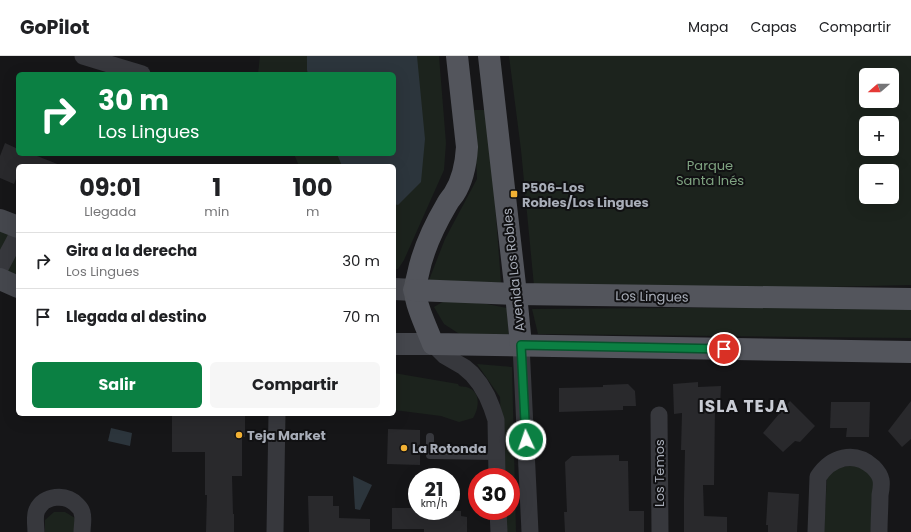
<!DOCTYPE html>
<html lang="es">
<meta charset="utf-8">
<style>
:root{--surface:#fff;--page:#f6f6f6;--text:#202124;--muted:#757577;--line:#e0e0e0;--accent:#0b8043}
body{margin:0;font-family:Poppins,sans-serif;background:var(--page);color:var(--text);height:100vh;display:flex;flex-direction:column;font-size:15px;white-space:nowrap}
*{box-sizing:border-box;margin:0}
p{font-size:13px;color:var(--muted)}
.icon{flex:none;width:22px;height:22px;fill:none;stroke:currentColor;stroke-width:2;stroke-linecap:round;stroke-linejoin:round}
.map{position:relative;flex:1;overflow:hidden}
.side{position:absolute;left:16px;top:108px;width:380px;height:252px;display:flex;flex-direction:column;background:var(--surface);border-radius:6px;box-shadow:0 4px 16px #0002}
.side>*{flex:none}
.banner{position:absolute;left:16px;top:16px;width:380px;height:84px;border-radius:6px;box-shadow:0 4px 16px #0002;background:#0b8043;color:#fff;overflow:hidden}
.needle{width:26px;rotate:250deg}
.buttons{position:absolute;left:859px;top:12px;display:grid;gap:8px}
.buttons a{display:grid;place-items:center;width:40px;height:40px;border-radius:6px;background:var(--surface);box-shadow:0 4px 16px #0002;font-size:20px}
.speed{position:absolute;left:408px;top:412px;display:flex;gap:8px;font-size:20px;font-weight:700;text-align:center}
.speed>*{display:grid;place-content:center;width:52px;height:52px;border-radius:50%;background:var(--surface);box-shadow:0 4px 16px #0002;line-height:1}
.speed small{font-size:10px;font-weight:400}
.speed .limit{border:6px solid #d22;background:#fff;color:#111}
.pin{position:absolute;display:grid;place-items:center;width:34px;height:34px;color:#fff;margin:-17px;border:2px solid #fff;border-radius:50%;box-shadow:0 1px 4px #0007}
.me{position:absolute;width:44px;margin:-22px;rotate:357deg;stroke-linejoin:round;filter:drop-shadow(0 0 3px #0008)}
.turn{display:flex;align-items:center;gap:14px;height:84px;padding:0 16px;font-size:18px}
.turn .icon{width:52px;height:52px;stroke-width:2.5}
.turn b{display:block;font-size:28px;line-height:34px}
.eta{display:flex;justify-content:space-evenly;align-items:center;height:68px;text-align:center}
.eta b{font-size:24px;font-weight:700;line-height:28px}
.button{display:flex;gap:8px;margin-top:auto;padding:8px 16px}
.button a{flex:1;height:46px;border-radius:6px;background:var(--accent);color:#fff;font-size:16px;font-weight:700;line-height:46px;text-align:center}
.button a+a{background:var(--page);color:var(--text)}
ul{padding:0;list-style:none}
li{display:flex;align-items:center;gap:12px;height:56px;padding:0 16px;border-top:1px solid var(--line)}
li div{flex:1}
li b{display:block;font-size:15px}
li em{font-style:normal}
header{display:flex;align-items:center;gap:24px;box-sizing:border-box;height:56px;padding:0 20px;background:var(--surface);border-bottom:1px solid var(--line)}
header strong{font-size:19px}
nav{display:flex;gap:22px;margin-inline-start:auto;font-size:14px}
.map>svg:first-child{display:block}
</style>
<header>
<strong>GoPilot</strong>
<nav><a>Mapa</a><a>Capas</a><a>Compartir</a></nav>
</header>
<div class="map">
<svg width="911" height="476" viewBox="0 0 911 476">
<rect width="100%" height="100%" fill="#161618"/>
<!-- green -->
<g fill="#1c231d" fill-rule="evenodd">
<polygon points="260,0 439,0 446,87 444,114 404,204 398,213 394,213 394,110 299,110 294,98 394,98 394,18 258,18"/>
<path d="M 509,0 L 911,0 L 911,229 L 746,233 L 534,230 L 521,94 ZM 866,19 L 892,19 L 892,45 L 866,45 ZM 866,67 L 892,67 L 892,93 L 866,93 ZM 866,115 L 892,115 L 892,141 L 866,141 Z"/>
<polygon points="474,54 488,54 501,227 429,224 445,183 477,123"/>
<polygon points="0,171 18,178 18,219 0,212"/>
<polygon points="446,244 487,248 507,252 509,281 461,279 444,268 434,251"/>
<polygon points="911,250 911,282 538,278 532,253"/>
<polygon points="477,308 512,311 516,476 506,476 505,455 511,455 511,421 503,421 500,341"/>
<path d="M 394,317 L 458,328 L 459,330 C 462,331 466,330 469,332 C 481,337 479,353 473,362 L 459,366 L 441,360 L 394,354 Z"/>
<polygon points="854,409 873,417 875,428 873,476 824,476 827,419 836,412"/>
<polygon points="54,456 65,456 75,462 75,476 45,476 45,464"/>
</g>
<!-- water -->
<g fill="#2c353c">
<polygon points="307,0 417,0 425,83 421,126 398,149 394,148 394,110 342,110 337,98 394,98 394,18 308,18 307,14"/>
<polygon points="111,372 132,377 130,390 108,385"/>
<polygon points="353,420 372,429 360,454 355,453"/>
</g>
<!-- building -->
<g fill="#29292c">
<polygon points="5,87 18,93 18,98 32,98 60,109 60,110 18,110 18,117 14,128 0,122 0,100"/>
<polygon points="698,326 698,331 721,330 720,351 715,351 714,429 703,429 704,460 727,461 727,476 684,476 684,442 685,394 681,394 682,357 674,358 673,328"/>
<polygon points="628,328 635,335 636,350 623,350 623,354 559,356 559,332 603,331 603,329"/>
<polygon points="790,345 815,370 800,386 795,385 783,396 763,377"/>
<polygon points="911,345 911,383 902,391 888,375"/>
<polygon points="831,346 870,346 869,381 846,381 847,372 830,372"/>
<polygon points="172,358 245,358 245,381 242,381 242,420 232,420 233,458 234,458 234,476 206,476 207,439 205,439 205,396 172,396"/>
<polygon points="388,373 420,374 420,409 387,408"/>
<polygon points="619,399 619,405 628,405 629,455 644,455 644,476 565,476 564,456 567,456 565,406 572,400"/>
<polygon points="768,436 799,438 797,476 768,476 768,469 766,469"/>
<polygon points="308,440 333,440 333,450 339,450 339,462 370,463 370,476 309,476"/>
<polygon points="392,452 417,452 417,455 461,455 461,460 467,461 467,476 424,476 424,473 392,473"/>
</g>
<g fill="none" stroke-linecap="round" stroke-linejoin="round">
<!-- service -->
<polyline stroke="#37383d" stroke-width="8" points="430,381 430,399 497,400"/>
<!-- minor -->
<g stroke="#37383d" stroke-width="17">
<polyline points="83,0 142,18"/>
<polyline points="0,212 18,178"/>
<polyline points="433,288 445,300 464,311 472,318 480,328 487,340 492,352 496,364 497,421"/>
<polyline points="521,289 530,476"/>
<polyline points="659,359 660,476"/>
<polyline points="498,455 499,476"/>
<path d="M 36,476 C 36,470 34,460 37,454 C 44,439 66,437 77,449 C 79,451 82,454 82,457 C 84,462 82,470 82,476"/>
<polyline points="275,476 277,358"/>
<path d="M 816,476 L 818,421 C 831,401 854,394 873,411 C 876,414 880,419 881,424 C 882,429 881,434 880,439 C 880,451 879,464 879,476"/>
</g>
<!-- secondary -->
<g stroke="#45474d" stroke-width="22">
<polyline points="0,164 18,171"/>
<polyline points="0,223 18,231"/>
<polyline points="394,233 414,234"/>
<polyline points="394,288 433,288"/>
</g>
<!-- primary -->
<g stroke="#53555c" stroke-width="22">
<path d="M 457,0 L 467,91 C 466,108 463,124 454,138 C 452,141 449,144 447,148 C 434,170 423,193 418,218 C 417,223 415,228 415,233 C 414,246 428,275 433,288 L 911,296"/>
<polyline points="489,0 516,238 521,289"/>
<polyline points="414,234 516,238 911,243"/>
</g>
</g>
<g fill="none" stroke-linecap="round" stroke-linejoin="round">
<!-- route casing -->
<g stroke="#07532c" stroke-width="10">
<polyline id="route" points="526,384 521,289 724,293"/>
</g>
<!-- route -->
<use href="#route" stroke="#0b8043" stroke-width="7"/>
</g>
<!-- markers -->
<g fill="#f2b134" stroke="#111113" stroke-width="1.5">
<rect x="510" y="134" width="8" height="8" rx="2"/>
<circle cx="239" cy="379" r="4"/>
<circle cx="404" cy="392" r="4"/>
</g>
<g text-anchor="middle" stroke-width="4" stroke-linejoin="round" paint-order="stroke">
<!-- park labels -->
<g font-size="13" fill="#7fa381" stroke="#111113">
<text x="710" y="114">Parque<tspan x="710" dy="15">Santa Inés</tspan></text>
</g>
<!-- poi labels -->
<g font-size="13" font-weight="bold" fill="#a8adb8" stroke="#111113" text-anchor="start">
<text x="522" y="136">P506-Los<tspan x="522" dy="15">Robles/Los Lingues</tspan></text>
<text x="247" y="384">Teja Market</text>
<text x="412" y="397">La Rotonda</text>
</g>
<!-- street labels -->
<g font-size="13" fill="#a8adb8" stroke="#111113">
<text transform="translate(513 214) rotate(-96)" y="5">Avenida Los Robles</text>
<text transform="translate(652 240) rotate(1)" y="5">Los Lingues</text>
<text transform="translate(659 417) rotate(-90)" y="5">Los Temos</text>
</g>
<!-- district labels -->
<g font-size="17" font-weight="bold" letter-spacing="1" fill="#c9ccd4" stroke="#111113">
<text x="744" y="356">ISLA TEJA</text>
</g>
</g>
</svg>
<div class="buttons">
<a><svg class="needle" viewBox="-14 -14 28 28"><path d="M0-13l5 13h-10z" fill="#e53935"/><path d="M0 13l5-13h-10z" fill="#757577"/></svg></a>
<a>+</a>
<a>−</a>
</div>
<div class="speed"><div>21<small>km/h</small></div><div class="limit">30</div></div>
<div class="pin" style="left:724px;top:293px;background:#d93025"><svg class="icon" aria-label="arrive" viewBox="0 0 24 24"><path d="M6 21V4h12l-3 4 3 4H6"/></svg></div>
<svg class="me" style="left:526px;top:384px" viewBox="-20 -20 40 40"><circle r="17" fill="#0b8043" stroke="#fff" stroke-width="3"/><path d="M0-11L8 9 0 5-8 9z" fill="#fff"/></svg>
<div class="banner">
<div class="turn"><svg class="icon" aria-label="right" viewBox="0 0 24 24"><path d="M7 20v-9h11M14 6l5 5-5 5"/></svg><div><b>30 m</b>Los Lingues</div></div>
</div>
<section class="side">
<div class="eta">
<div><b>09:01</b><p>Llegada</p></div>
<div><b>1</b><p>min</p></div>
<div><b>100</b><p>m</p></div>
</div>
<ul>
<li><svg class="icon" aria-label="right" viewBox="0 0 24 24"><path d="M7 20v-9h11M14 6l5 5-5 5"/></svg><div><b>Gira a la derecha</b><p>Los Lingues</p></div><em>30 m</em></li>
<li><svg class="icon" aria-label="arrive" viewBox="0 0 24 24"><path d="M6 21V4h12l-3 4 3 4H6"/></svg><div><b>Llegada al destino</b></div><em>70 m</em></li>
</ul>
<div class="button"><a>Salir</a><a>Compartir</a></div>
</section>
</div>
